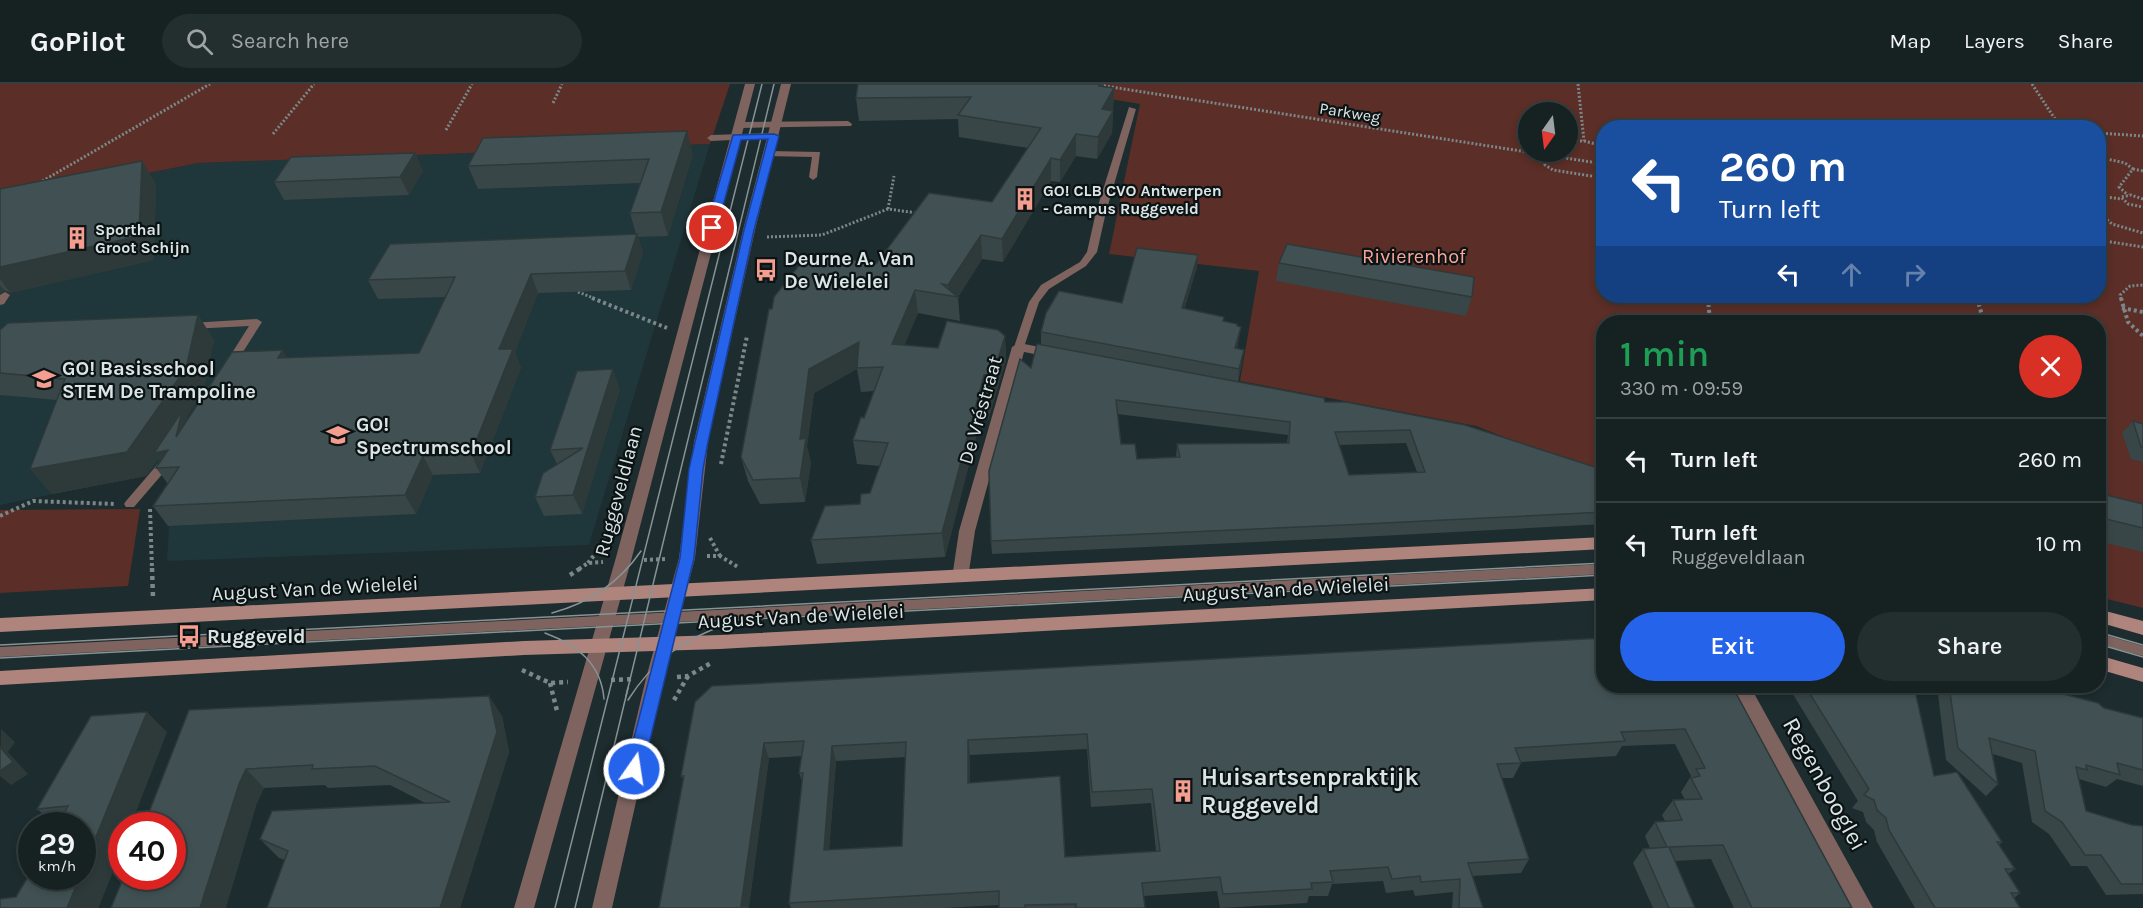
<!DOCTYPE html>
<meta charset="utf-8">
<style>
:root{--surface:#162122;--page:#232e2f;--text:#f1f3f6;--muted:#9ea3a5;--line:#353e40;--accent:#2563eb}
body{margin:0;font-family:Karla,sans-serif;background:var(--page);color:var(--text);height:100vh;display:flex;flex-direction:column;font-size:22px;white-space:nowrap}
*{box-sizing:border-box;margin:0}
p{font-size:20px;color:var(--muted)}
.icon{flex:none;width:33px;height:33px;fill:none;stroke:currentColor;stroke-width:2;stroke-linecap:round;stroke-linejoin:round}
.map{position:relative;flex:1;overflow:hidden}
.details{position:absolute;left:1596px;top:231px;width:510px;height:378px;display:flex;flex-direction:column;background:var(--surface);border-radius:24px;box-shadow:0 3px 9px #0003,0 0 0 2px var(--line)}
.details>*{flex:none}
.guide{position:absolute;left:1596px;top:36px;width:510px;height:183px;border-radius:24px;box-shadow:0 3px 9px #0003,0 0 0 2px var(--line);background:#1a4fa0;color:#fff;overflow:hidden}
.needle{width:39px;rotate:194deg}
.fabs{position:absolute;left:1518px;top:18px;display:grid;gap:12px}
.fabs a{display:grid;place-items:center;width:60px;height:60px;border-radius:50%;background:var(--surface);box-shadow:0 3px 9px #0003,0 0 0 2px var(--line);font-size:30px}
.speed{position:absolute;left:18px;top:728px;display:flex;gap:12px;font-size:30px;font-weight:700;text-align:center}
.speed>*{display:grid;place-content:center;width:78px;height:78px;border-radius:50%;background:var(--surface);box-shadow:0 3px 9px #0003,0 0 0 2px var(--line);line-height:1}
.speed small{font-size:15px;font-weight:400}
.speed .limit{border:9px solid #d22;background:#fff;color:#111}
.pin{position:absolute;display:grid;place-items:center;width:51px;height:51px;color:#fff;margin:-26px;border:3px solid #fff;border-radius:50%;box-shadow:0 2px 6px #0007}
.me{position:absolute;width:66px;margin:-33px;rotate:13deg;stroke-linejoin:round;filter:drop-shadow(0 0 4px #0008)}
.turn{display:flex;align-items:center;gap:21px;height:126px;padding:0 24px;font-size:27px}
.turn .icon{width:78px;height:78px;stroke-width:2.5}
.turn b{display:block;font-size:42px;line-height:51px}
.lanes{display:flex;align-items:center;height:57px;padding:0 24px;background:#0003;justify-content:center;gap:30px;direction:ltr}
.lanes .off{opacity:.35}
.round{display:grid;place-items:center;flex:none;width:63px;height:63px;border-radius:32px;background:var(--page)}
.overview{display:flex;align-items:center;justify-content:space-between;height:102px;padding:0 24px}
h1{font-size:36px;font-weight:600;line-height:45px;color:#1e9e55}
.cta{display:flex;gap:12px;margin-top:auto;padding:12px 24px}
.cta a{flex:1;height:69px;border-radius:36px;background:var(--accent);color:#fff;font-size:24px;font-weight:600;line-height:69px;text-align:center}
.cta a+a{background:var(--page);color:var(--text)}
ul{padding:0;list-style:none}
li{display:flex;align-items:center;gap:18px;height:84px;padding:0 24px;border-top:2px solid var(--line)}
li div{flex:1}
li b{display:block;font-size:22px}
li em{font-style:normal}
header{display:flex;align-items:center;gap:36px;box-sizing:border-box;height:84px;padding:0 30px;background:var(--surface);border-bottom:2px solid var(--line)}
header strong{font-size:28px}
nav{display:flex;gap:33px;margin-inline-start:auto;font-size:21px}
.search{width:420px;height:54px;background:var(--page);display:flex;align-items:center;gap:15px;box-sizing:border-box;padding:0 21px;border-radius:33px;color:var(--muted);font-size:22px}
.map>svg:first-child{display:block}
</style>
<header>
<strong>GoPilot</strong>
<div class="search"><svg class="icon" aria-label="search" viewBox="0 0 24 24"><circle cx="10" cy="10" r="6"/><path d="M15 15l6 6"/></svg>Search here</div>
<nav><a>Map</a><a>Layers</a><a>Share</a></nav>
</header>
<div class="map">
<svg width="2143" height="824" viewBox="0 0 2143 824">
<rect width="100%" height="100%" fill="#1d2c2e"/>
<!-- built -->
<polygon fill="#1f363a" points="710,60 589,461 167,477 172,386 0,421 0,119 198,79"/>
<!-- green -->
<g fill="#5b2e27" fill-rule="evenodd">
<polygon points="0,0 730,0 710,60 198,79 0,119"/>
<path d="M 1019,0 L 2143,0 L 2143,524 L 2099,513 L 2098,238 L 1604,238 L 1603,386 L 1524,361 L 1476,342 L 1240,297 L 1259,187 L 1109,170 L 1140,20 ZM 1528,28 L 1568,28 L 1568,68 L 1528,68 ZM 1604,44 L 2098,44 L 2098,212 L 1604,212 Z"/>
<polygon points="140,425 128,502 0,509 0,426"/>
</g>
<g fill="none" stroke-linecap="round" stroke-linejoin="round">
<!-- path-far2 -->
<g stroke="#7b8789" stroke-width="3" stroke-dasharray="2 2" stroke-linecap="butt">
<polyline points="1092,0 1604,80"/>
<polyline points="1578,0 1584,57"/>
<polyline points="2032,0 2055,35 2053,44"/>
<polyline points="553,19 562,0"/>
<polyline points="446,46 472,0"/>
<polyline points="2098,49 2143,52"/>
<polyline points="273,50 314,0"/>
<polyline points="1568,57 1584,57 1604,62"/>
<polyline points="1544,68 1545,81 1553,86 1604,94"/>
<polyline points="2098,73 2125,79 2133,85 2119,103 2128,111"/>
<polyline points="2133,85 2143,87"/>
<polyline points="39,99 210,0"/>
<polyline points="2098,112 2121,115"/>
<polyline points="2143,115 2131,111 2121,113 2128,120 2143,123"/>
<polyline points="888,125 894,92"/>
<polyline points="2098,128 2112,140 2143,149"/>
<polyline points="767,153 822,151 888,125 917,129"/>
<polyline points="2098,156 2143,163"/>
<polyline points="578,208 596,215"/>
<polyline points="1708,212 1708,215"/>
<polyline points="1977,212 1978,215"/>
<polyline points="2121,215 2120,211 2130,202 2143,201"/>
</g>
<!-- path-far1 -->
<g stroke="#7b8789" stroke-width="4" stroke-dasharray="3 3" stroke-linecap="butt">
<polyline points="592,214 667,244"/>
<polyline points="1708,214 1710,238"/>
<polyline points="1977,214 1984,238"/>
<polyline points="2121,214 2128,238 2143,252"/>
<polyline points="2122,224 2143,228"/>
<polyline points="721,380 747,252"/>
<polyline points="150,425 152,485"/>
<polyline points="0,432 33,417 115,420"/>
<polyline points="710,454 720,472"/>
<polyline points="707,472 720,472 738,483"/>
<polyline points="644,476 666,475"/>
<polyline points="588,479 599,465 608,444"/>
<polyline points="579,485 588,479 603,478"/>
</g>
<!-- path -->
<g stroke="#7b8789" stroke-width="4.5" stroke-dasharray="4 4" stroke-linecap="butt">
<polyline points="152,484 153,514"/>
<polyline points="570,491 581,484"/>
<polyline points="522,586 550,599 568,598"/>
<polyline points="677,593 688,592 711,579"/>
<polyline points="611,596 634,595"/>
<polyline points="550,599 557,627"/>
<polyline points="674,616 688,592"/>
</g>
<!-- service -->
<g fill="#7e635f" fill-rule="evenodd">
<polygon points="1129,23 1136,25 1106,128 1097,168 1086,182 1049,205 1039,218 1024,263 1019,266 1015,265 1014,263 1029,218 1041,201 1080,178 1087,168 1096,128"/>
<polygon points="848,37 852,40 851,42 740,44 736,41 740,38"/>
<polygon points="774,49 778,52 777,54 711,57 707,54 711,51"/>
<polygon points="769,67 820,68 817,93 813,96 809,93 812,73 766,72 766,68"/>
<polygon points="5,208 10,211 4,220 0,221 0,211"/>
<polygon points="257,235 262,238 234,282 230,283 225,280 249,242 190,245 185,242 190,239"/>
<polygon points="167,373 173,377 171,380 134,423 126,423 124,420 126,417 163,374"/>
<polygon points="1604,480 1604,490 0,573 0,563"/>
<polygon points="2098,549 2143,562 2143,572 2098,560"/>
</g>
<!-- minor -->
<g fill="#7e635f" fill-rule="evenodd">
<polygon points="1019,259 1055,266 1062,270 1055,274 1024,268 975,447 968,494 966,498 954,498 952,494 959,447 1012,263"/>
<polygon points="1732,602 1750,602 1873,824 1852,824"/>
</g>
<!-- tertiary -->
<g fill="#7e635f" fill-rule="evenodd">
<polygon points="745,0 755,0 631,477 534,824 514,824 615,477"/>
<polygon points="781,0 791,0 755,146 708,358 695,474 664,594 612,824 592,824 646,594 679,474 694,358 743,146"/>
</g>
<!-- secondary -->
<g fill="#ae847d" fill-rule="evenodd">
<polygon points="1604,453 1604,465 0,548 0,534"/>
<polygon points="1604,504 1604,516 720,565 524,571 0,601 0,587 524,557 720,551"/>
<polygon points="2098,525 2143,537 2143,551 2098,538"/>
<polygon points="2098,571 2143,584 2143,598 2098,585"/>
</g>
<!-- tram -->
<g stroke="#879395" stroke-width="1.5">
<path d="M 552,529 C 589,519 619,499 641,467"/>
<polyline points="2098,548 2143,561"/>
<path d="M 545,549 C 577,561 601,579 604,615"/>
<polyline points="2098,560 2143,573"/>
<polyline points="0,561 1604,479"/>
<polyline points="0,574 1604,491"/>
<polyline points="626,612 774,0"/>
<path d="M 628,616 C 652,578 683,555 725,541"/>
<polyline points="555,824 762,0"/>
<polyline points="575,824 628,604"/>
</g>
</g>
<!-- wall -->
<g fill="#384647" fill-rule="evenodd">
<polygon points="858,0 1103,0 1103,3 1114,4 1112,49 1097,75 1076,72 1060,98 1051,97 1003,178 982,175 958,213 960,237 918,229 904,261 938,264 1005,252 1006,276 988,336 987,315 986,315 945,473 817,480 811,456 860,420 870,409 880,382 857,380 853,356 864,334 874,307 861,308 857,285 814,309 807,362 811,379 805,418 760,420 748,397 741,373 772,225 876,180 992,118 1028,64 959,53 958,35 859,37 856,14"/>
<polygon points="415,69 423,87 409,111 284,116 274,98"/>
<polygon points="693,70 668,152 638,153 643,169 631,206 538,209 515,268 521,284 480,389 433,391 416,430 168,442 153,422 168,400 156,384 160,377 158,374 146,392 52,410 30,385 57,316 0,311 0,246 198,231 214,256 203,308 186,333 188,335 287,274 419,269 446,213 378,215 368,196 636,150 630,129 641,99 478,105 468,82"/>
<polygon points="156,100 154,176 10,209 4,206 0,210 0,105"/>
<polygon points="1279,179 1472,213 1466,232 1276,197"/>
<path d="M 1197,183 L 1184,225 L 1241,243 L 1237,264 L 1242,278 L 1238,298 L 1604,386 L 1604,440 L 1341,454 L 992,470 L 991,457 L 1031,284 L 1041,261 L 1041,248 L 1122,219 ZM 1117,330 L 1288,351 L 1287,359 L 1177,360 L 1176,374 L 1137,375 L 1121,360 ZM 1406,359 L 1417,388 L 1349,391 L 1339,361 Z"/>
<polygon points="620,305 582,430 544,432 535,413 557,380 550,366"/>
<polygon points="2133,337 2143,340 2143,378 2131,375 2122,349"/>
<polygon points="2098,409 2143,420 2143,468 2098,457"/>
<path d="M 1732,602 L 1852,824 L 1734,824 L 1711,775 L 1675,777 L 1695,824 L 1653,824 L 1633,779 L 1643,765 L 1650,764 L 1645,752 L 1655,738 L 1665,737 L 1662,731 L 1673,716 L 1685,716 L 1681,708 L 1691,692 L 1675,660 L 1622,662 L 1616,672 L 1520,678 L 1521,679 L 1513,694 L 1502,694 L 1529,775 L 1521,789 L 1473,792 L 1483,824 L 1452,824 L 1453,808 L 1415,812 L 1413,806 L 1386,809 L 1383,797 L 1332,800 L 1328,812 L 1309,812 L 1307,819 L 1220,824 L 1217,807 L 1144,812 L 1145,824 L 999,824 L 999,821 L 944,824 L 791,824 L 789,819 L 802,697 L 799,689 L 802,672 L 769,674 L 749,822 L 749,824 L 659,824 L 684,696 L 681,692 L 695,618 ZM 1087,665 L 1091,723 L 1151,719 L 1156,767 L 1065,773 L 970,699 L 970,671 ZM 906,673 L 902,762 L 829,766 L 836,677 Z"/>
<polygon points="1788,602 1914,602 1934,692 2002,758 1999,761 2015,785 2008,790 2020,809 2014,814 2020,824 1915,824 1877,758 1874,746 1866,738 1863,728 1852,724 1858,717"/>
<polygon points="1937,602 2033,602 2104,624 2143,634 2143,702 2117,695 2106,703 2079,695 2086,727 2132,741 2143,742 2143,810 2106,811 2087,782 2071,782 2049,750 2032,738 2022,679 1993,670 1998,700 1986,712 1946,676"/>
<polygon points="189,626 502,632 509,668 460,824 267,824 285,776 279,774 260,755 427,720 390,701 328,704 325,701 264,704 257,719"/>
<polygon points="167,648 122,741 122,765 98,824 16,813 57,741 37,725"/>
</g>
<!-- shaded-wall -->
<g fill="#2e393a">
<polygon points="1114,4 1112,49 1097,75 1098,53 1102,25"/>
<polygon points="687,47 693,70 668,152 661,128"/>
<polygon points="1076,50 1076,72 1060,98 1060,76"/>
<polygon points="415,69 423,87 409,111 400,93"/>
<polygon points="1051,74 1051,97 1003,178 1002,155"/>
<polygon points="142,77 156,100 154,176 10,209 0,195 0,183"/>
<polygon points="637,150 643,169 631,206 625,187"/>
<polygon points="981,151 982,175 958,213 949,212 948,201"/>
<polygon points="1198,171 1197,183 1181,237 1182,224"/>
<polygon points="531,190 538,209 515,268 521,284 480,389 471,370 499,265"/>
<polygon points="0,201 4,206 0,210"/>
<polygon points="915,206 918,229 895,284 892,260"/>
<polygon points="198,231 214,256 203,308 186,333 196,346 168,366 179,383 166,384 158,374 146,392 52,410 30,385"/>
<polygon points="1241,243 1239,255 1234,277 1235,264"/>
<polygon points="1005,252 1006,276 988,336 987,312"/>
<polygon points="859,258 857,285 814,309 807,362 811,379 805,418 800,394 800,355 809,285"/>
<polygon points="283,266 294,285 278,274"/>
<polygon points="1244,266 1242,278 1238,298 1239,285"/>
<polygon points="613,285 620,305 582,430 573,411"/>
<polygon points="984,291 986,315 945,473 942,449"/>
<polygon points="423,372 433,391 416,430 405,411"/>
<polygon points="489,612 502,632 509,668 460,824 440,824"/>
<polygon points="147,628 167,648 131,741 122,741 122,765 98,824 67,824 80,792 82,792 82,787"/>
<polygon points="1,645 15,658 8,668 28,690 11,701 0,692"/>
<polygon points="968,656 970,671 970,714 968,699"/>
<polygon points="764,659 769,674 749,822 749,824 741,824 741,822"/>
<polygon points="832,662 836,677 828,780 824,766"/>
<polygon points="246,685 264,704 257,719 226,824 200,824 239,700"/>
</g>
<!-- building -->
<g fill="#415153" stroke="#2e393a" stroke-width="1.5" fill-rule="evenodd">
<polygon points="858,0 1100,0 1099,2 1114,4 1102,25 1113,27 1098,53 1076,50 1060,76 1051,74 1002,155 981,151 948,201 942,200 958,213 915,206 892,260 938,264 947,237 998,246 1005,252 987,312 986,291 984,291 942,449 811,456 825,422 860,420 861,410 870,409 888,359 853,356 861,333 864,334 883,283 857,284 859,258 809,285 800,355 806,354 800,394 753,396 741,373 769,225 772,225 774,213 809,169 876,180 929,109 992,118 1041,44 958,31 971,13 856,14"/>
<polygon points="687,47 661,128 630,129 649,75 468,82 483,54"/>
<polygon points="415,69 400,93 274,98 291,73"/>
<polygon points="142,77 139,152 0,183 0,105"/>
<polygon points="637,150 625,187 531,190 499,265 513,265 471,370 423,372 405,411 153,422 179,383 156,384 168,366 154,369 182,327 176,353 232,268 283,266 278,274 419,269 455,193 368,196 390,160"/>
<polygon points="1287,160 1474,193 1472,213 1279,179"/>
<polygon points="1137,164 1198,171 1182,224 1224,233 1223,237 1237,240 1237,242 1241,243 1235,264 1244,266 1239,285 1041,248 1046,229 1059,207 1122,219"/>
<polygon points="198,231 186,284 127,368 30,385 65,295 0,289 0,246 8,239"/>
<path d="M 1037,260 L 1324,314 L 1325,318 L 1346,318 L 1465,341 L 1604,386 L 1604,428 L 1344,441 L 991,457 L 989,387 L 1020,275 L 1031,284 ZM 1116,316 L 1290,338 L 1289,359 L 1177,360 L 1180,373 L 1137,375 L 1135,360 L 1121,360 ZM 1410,346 L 1425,388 L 1349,391 L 1335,348 Z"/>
<polygon points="613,285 573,411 535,413 543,389 583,364 550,366 577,287"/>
<polygon points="2133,337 2143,340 2143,364 2141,363"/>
<polygon points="2098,409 2143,420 2143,444 2098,433"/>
<path d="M 1604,554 L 1604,602 L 1732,602 L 1852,824 L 1752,824 L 1723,761 L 1669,763 L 1695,824 L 1669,824 L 1643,765 L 1667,763 L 1655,738 L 1682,736 L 1673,716 L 1702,715 L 1691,694 L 1700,692 L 1696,685 L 1705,684 L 1685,645 L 1621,648 L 1625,657 L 1515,664 L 1521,679 L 1497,680 L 1529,775 L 1468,779 L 1483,824 L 1459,824 L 1460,795 L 1421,798 L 1420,792 L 1392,795 L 1388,783 L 1330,787 L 1333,798 L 1311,799 L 1312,805 L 1223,810 L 1220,793 L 1142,799 L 1145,824 L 1076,824 L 1076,820 L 1025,821 L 1025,824 L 999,824 L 999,807 L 789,819 L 803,689 L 799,689 L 804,657 L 764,659 L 741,822 L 748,822 L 748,824 L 659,824 L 684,692 L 681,692 L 695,618 L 712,602 ZM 1087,650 L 1092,708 L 1152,705 L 1160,767 L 1065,773 L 1060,692 L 968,699 L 968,656 ZM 906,658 L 902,762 L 824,766 L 832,662 Z"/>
<polygon points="1805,602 1914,602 1934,692 1957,688 2002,758 1997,758 2015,785 2005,785 2020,809 2011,809 2020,824 1935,824 1889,746 1886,734 1877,726 1874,716 1864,711 1869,705"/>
<polygon points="1949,602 2033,602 2098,619 2104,624 2143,634 2143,686 2117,679 2120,691 2086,681 2087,686 2076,683 2086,727 2132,741 2143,742 2143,800 2121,800 2101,771 2085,771 2062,738 2045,727 2035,667 1989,654 1998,700 1958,664"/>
<polygon points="489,612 497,648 440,824 267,824 288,767 260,755 272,727 450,718 375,682 312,685 313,681 246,685 239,700 200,824 111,824 124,792 172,792 172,741 144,741 189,626"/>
<polygon points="147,628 82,787 82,741 57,741 68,722 37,725 91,632"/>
<polygon points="0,663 13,678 0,687"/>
<polygon points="32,786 32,792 80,792 67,824 0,824 0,815 16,813"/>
</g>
<!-- route -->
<polygon fill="#2563eb" stroke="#184099" stroke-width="1.5" points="774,50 779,52 754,146 708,358 703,385 694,474 643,685 640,690 634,692 628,690 626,685 680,474 689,385 695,358 744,146 768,55 741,56 717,144 712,148 706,144 733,51"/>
<!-- icons -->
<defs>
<g id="building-bare" transform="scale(1.8)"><path d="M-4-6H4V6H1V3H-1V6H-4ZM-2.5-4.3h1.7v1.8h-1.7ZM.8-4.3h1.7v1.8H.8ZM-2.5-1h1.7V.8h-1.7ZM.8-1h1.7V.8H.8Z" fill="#f59d8f" stroke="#0c1314" stroke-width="2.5" paint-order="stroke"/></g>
<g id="bus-bare" transform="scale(1.8)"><path d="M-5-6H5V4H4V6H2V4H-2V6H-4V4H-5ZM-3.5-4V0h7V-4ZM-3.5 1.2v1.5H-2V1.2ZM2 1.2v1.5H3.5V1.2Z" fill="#f59d8f" stroke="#0c1314" stroke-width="2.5" paint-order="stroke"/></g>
<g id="school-bare" transform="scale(1.8)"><path d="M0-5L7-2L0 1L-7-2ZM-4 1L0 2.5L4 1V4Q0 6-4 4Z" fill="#f59d8f" stroke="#0c1314" stroke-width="2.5" paint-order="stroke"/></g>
</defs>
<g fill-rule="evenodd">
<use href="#building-bare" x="1025" y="115"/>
<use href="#building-bare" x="77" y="154"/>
<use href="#bus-bare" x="766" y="186"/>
<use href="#school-bare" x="44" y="295"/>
<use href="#school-bare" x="338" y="351"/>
<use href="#bus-bare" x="189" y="552"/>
<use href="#building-bare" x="1183" y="707"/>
</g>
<g text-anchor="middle" stroke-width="4.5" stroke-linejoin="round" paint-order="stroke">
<!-- far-street labels -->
<g font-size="16" fill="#dbe5e6" stroke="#0c1314">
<text transform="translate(1350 28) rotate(9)" y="6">Parkweg</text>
</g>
<!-- far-poi labels -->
<g font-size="16" font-weight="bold" fill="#dbe5e6" stroke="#0c1314" text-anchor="start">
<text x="1043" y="112">GO! CLB CVO Antwerpen<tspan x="1043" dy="18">- Campus Ruggeveld</tspan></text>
<text x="95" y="151">Sporthal<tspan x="95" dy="18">Groot Schijn</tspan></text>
</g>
<!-- park labels -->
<g font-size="20" fill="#fca497" stroke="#0c1314">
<text x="1414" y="179">Rivierenhof</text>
</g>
<!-- poi labels -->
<g font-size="20" font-weight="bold" fill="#dbe5e6" stroke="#0c1314" text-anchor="start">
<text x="784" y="181">Deurne A. Van<tspan x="784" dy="23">De Wielelei</tspan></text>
<text x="62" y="291">GO! Basisschool<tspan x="62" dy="23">STEM De Trampoline</tspan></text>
<text x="356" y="347">GO!<tspan x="356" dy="23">Spectrumschool</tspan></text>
<text x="207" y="559">Ruggeveld</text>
</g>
<!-- street labels -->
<g font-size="20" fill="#dbe5e6" stroke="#0c1314">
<text transform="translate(980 326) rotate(-74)" y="7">De Vréstraat</text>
<text transform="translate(618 407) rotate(-75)" y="7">Ruggeveldlaan</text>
<text transform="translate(315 504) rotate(-3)" y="7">August Van de Wielelei</text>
<text transform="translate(1286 505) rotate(-3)" y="7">August Van de Wielelei</text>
<text transform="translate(801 532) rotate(-3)" y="7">August Van de Wielelei</text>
</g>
<!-- near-poi labels -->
<g font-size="24" font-weight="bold" fill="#dbe5e6" stroke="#0c1314" text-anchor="start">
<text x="1201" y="701">Huisartsenpraktijk<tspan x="1201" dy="28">Ruggeveld</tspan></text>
</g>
<!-- near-street labels -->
<g font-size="24" fill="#dbe5e6" stroke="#0c1314">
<text transform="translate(1825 700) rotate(61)" y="8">Regenbooglei</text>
</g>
</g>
</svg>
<div class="fabs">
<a><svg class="needle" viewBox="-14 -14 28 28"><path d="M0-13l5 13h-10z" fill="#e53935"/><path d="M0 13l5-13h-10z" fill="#9ea3a5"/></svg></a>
</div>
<div class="speed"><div>29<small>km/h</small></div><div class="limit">40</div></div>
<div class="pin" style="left:712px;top:144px;background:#d93025"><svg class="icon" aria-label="arrive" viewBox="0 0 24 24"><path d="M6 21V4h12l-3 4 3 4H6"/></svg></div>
<svg class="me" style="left:634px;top:685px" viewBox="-20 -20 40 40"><circle r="17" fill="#2563eb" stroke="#fff" stroke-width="3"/><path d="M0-11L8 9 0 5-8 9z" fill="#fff"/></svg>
<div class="guide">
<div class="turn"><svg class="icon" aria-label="left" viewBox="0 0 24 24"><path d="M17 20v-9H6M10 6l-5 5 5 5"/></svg><div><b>260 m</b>Turn left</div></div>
<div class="lanes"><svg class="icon" aria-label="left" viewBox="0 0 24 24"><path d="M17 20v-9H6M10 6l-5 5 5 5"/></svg><svg class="icon off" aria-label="ahead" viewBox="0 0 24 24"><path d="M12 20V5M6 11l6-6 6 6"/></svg><svg class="icon off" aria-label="right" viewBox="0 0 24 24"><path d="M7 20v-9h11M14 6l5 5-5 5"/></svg></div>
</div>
<section class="details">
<div class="overview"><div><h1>1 min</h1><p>330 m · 09:59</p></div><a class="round" style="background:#d93025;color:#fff"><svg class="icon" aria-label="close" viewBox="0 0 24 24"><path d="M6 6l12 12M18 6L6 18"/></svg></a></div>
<ul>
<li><svg class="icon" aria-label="left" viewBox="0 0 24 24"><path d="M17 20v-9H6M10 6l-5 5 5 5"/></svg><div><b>Turn left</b></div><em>260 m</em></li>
<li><svg class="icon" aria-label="left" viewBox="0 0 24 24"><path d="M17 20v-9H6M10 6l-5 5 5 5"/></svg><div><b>Turn left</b><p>Ruggeveldlaan</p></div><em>10 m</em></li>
</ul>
<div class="cta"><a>Exit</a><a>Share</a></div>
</section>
</div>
